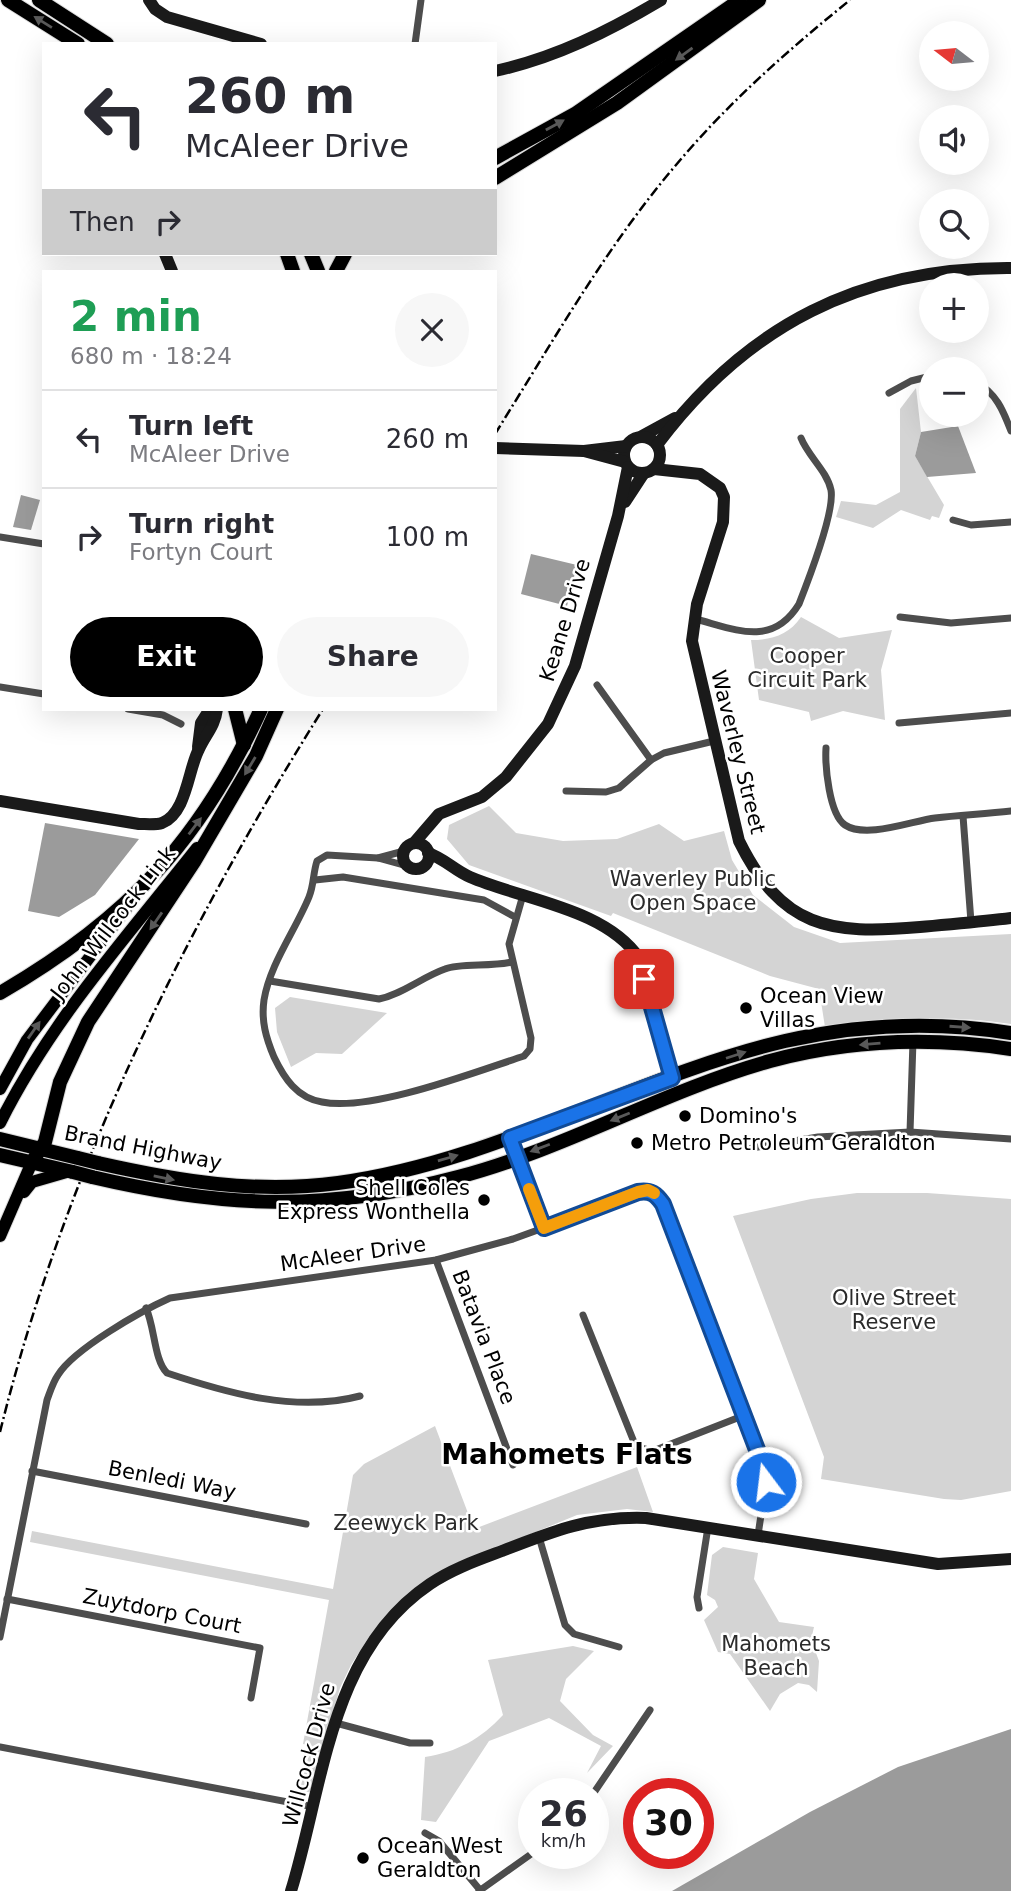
<!DOCTYPE html>
<meta charset="utf-8">
<style>
:root{--surface:#fff;--page:#f7f7f7;--text:#2b2b33;--muted:#7c7c81;--line:#e1e1e2;--accent:#000}
body{margin:0;font-family:"DejaVu Sans",sans-serif;background:var(--page);color:var(--text);height:100vh;display:flex;flex-direction:column;font-size:26px;white-space:nowrap}
*{box-sizing:border-box;margin:0}
p{font-size:23px;color:var(--muted)}
.icon{flex:none;width:38px;height:38px;fill:none;stroke:currentColor;stroke-width:2;stroke-linecap:round;stroke-linejoin:round}
.map{position:relative;flex:1;overflow:hidden}
.drawer{position:absolute;left:42px;top:270px;width:455px;height:441px;display:flex;flex-direction:column;background:var(--surface);border-radius:0px;box-shadow:0 7px 28px #0002}
.drawer>*{flex:none}
.banner{position:absolute;left:42px;top:42px;width:455px;height:214px;border-radius:0px;box-shadow:0 7px 28px #0002;background:#fff;color:var(--text);overflow:hidden}
.needle{width:46px;rotate:286deg}
.controls{position:absolute;left:919px;top:21px;display:grid;gap:14px}
.controls a{display:grid;place-items:center;width:70px;height:70px;border-radius:50%;background:var(--surface);box-shadow:0 7px 28px #0002;font-size:35px}
.speed{position:absolute;left:518px;top:1778px;display:flex;gap:14px;font-size:35px;font-weight:700;text-align:center}
.speed>*{display:grid;place-content:center;width:91px;height:91px;border-radius:50%;background:var(--surface);box-shadow:0 7px 28px #0002;line-height:1}
.speed small{font-size:18px;font-weight:400}
.speed .limit{border:10px solid #d22;background:#fff;color:#111}
.pin{position:absolute;display:grid;place-items:center;width:60px;height:60px;color:#fff;margin:-30px;border-radius:14px;box-shadow:0 4px 10px #0006}
.me{position:absolute;width:77px;margin:-38px;rotate:345deg;stroke-linejoin:round;filter:drop-shadow(0 0 5px #0008)}
.turn{display:flex;align-items:center;gap:24px;height:147px;padding:0 28px;font-size:32px}
.turn .icon{width:91px;height:91px;stroke-width:2.5}
.turn b{display:block;font-size:49px;line-height:60px}
.then{display:flex;align-items:center;height:66px;padding:0 28px;background:#0003;gap:14px;font-size:26px}
.round{display:grid;place-items:center;flex:none;width:74px;height:74px;border-radius:37px;background:var(--page)}
.overview{display:flex;align-items:center;justify-content:space-between;height:119px;padding:0 28px}
h1{font-size:42px;font-weight:600;line-height:52px;color:#1e9e55}
.primary-button{display:flex;gap:14px;margin-top:auto;padding:14px 28px}
.primary-button a{flex:1;height:80px;border-radius:42px;background:var(--accent);color:#fff;font-size:28px;font-weight:600;line-height:80px;text-align:center}
.primary-button a+a{background:var(--page);color:var(--text)}
ul{padding:0;list-style:none}
li{display:flex;align-items:center;gap:21px;height:98px;padding:0 28px;border-top:2px solid var(--line)}
li div{flex:1}
li b{display:block;font-size:26px}
li em{font-style:normal}
.map>svg:first-child{display:block}
</style>
<div class="map">
<svg width="1011" height="1891" viewBox="0 0 1011 1891">
<rect width="100%" height="100%" fill="#fff"/>
<!-- green -->
<g fill="#d4d4d4">
<polygon points="916,388 921,432 915,456 944,505 939,518 932,516 930,520 901,510 873,528 836,517 841,501 876,505 900,492 900,409"/>
<path d="M 801,617 L 839,638 L 892,630 L 881,670 L 885,720 L 843,711 L 811,721 L 809,712 L 759,700 L 751,640 C 771,640 789,635 801,617 Z"/>
<path d="M 489,806 L 516,833 L 563,841 L 617,839 L 659,824 L 684,841 L 724,831 L 732,860 L 753,895 L 794,927 L 840,943 L 1011,934 L 1011,1024 C 945,1014 891,1019 825,1027 L 819,989 L 770,976 L 613,913 L 611,916 L 469,865 L 447,839 L 449,825 Z"/>
<polygon points="290,997 387,1013 342,1054 316,1053 291,1067 277,1032 275,1008"/>
<polygon points="857,1193 927,1193 1011,1199 1011,1491 961,1500 944,1499 821,1479 824,1457 733,1216 811,1199"/>
<polygon points="435,1426 474,1529 637,1467 653,1512 627,1509 577,1515 448,1568 369,1637 351,1665 340,1688 310,1792 299,1793 311,1746 303,1744 329,1600 30,1542 32,1531 333,1589 353,1475 364,1464"/>
<polygon points="723,1547 758,1553 754,1579 779,1622 814,1627 811,1640 819,1661 817,1692 809,1685 798,1683 780,1694 770,1711 730,1654 718,1652 704,1620 718,1607 715,1600 707,1595 712,1555"/>
<path d="M 573,1646 L 594,1651 L 566,1679 L 560,1701 L 593,1735 L 613,1746 L 587,1773 L 601,1746 L 549,1718 L 489,1741 L 436,1822 L 421,1820 L 425,1757 C 457,1752 481,1739 503,1715 L 488,1660 Z"/>
</g>
<!-- water -->
<g fill="#9b9b9b">
<polygon points="958,426 976,473 927,477 915,456 921,432"/>
<polygon points="21,495 40,500 31,530 13,527"/>
<polygon points="531,554 577,565 567,606 521,594"/>
<polygon points="45,823 139,839 95,895 59,917 28,911"/>
<polygon points="1011,1729 1011,1891 672,1891 810,1812 898,1767"/>
</g>
<g fill="none" stroke-linecap="round" stroke-linejoin="round">
<!-- primary casing -->
<g stroke="#dbdbdb" stroke-width="14">
<g id="primary">
<polyline points="0,1089 27,1040 126,909"/>
<path d="M 0,1123 C 52,1019 126,938 197,848"/>
<polyline points="24,1192 32,1182 70,1171"/>
<polyline points="0,1236 32,1162"/>
</g>
</g>
<!-- highway casing -->
<g stroke="#dbdbdb" stroke-width="16">
<g id="highway">
<polyline points="8,0 78,44"/>
<polyline points="39,0 107,44"/>
<polyline points="495,158 575,114 740,0"/>
<polyline points="495,178 617,103 759,0"/>
<polyline points="287,254 293,271"/>
<polyline points="311,254 318,271"/>
<polyline points="336,271 345,254"/>
<polyline points="235,709 244,745"/>
<path d="M 0,993 C 126,920 200,842 261,709"/>
<polyline points="0,1139 78,1158"/>
<polyline points="0,1155 73,1172"/>
<polyline points="32,1162 45,1142 60,1082 88,1022 194,862 256,756 277,709"/>
<path d="M 98,1163 C 178,1181 255,1194 338,1183 C 495,1162 633,1077 785,1041 C 860,1024 936,1021 1011,1033"/>
<path d="M 92,1177 C 224,1208 326,1212 458,1177 C 565,1149 663,1091 770,1061 C 848,1040 931,1037 1011,1049"/>
</g>
</g>
<!-- street -->
<g stroke="#4d4d4d" stroke-width="7">
<polyline points="415,44 421,0"/>
<path d="M 976,382 C 996,393 1003,410 1011,431"/>
<polyline points="889,393 911,381 931,376"/>
<polyline points="953,520 971,525 1011,522"/>
<polyline points="0,537 44,544"/>
<polyline points="900,617 951,623 1011,618"/>
<path d="M 695,619 C 735,629 772,648 799,604 C 808,581 835,512 831,490 C 827,471 808,456 801,438"/>
<polyline points="597,685 651,760"/>
<polyline points="0,687 44,694"/>
<polyline points="128,709 163,715 181,724"/>
<polyline points="899,723 1011,713"/>
<path d="M 826,748 C 825,766 829,814 845,825 C 866,839 912,821 935,818 C 960,815 986,814 1011,811"/>
<polyline points="566,791 606,792 619,788 651,760 664,753 714,741"/>
<polyline points="963,816 971,922"/>
<path d="M 404,851 L 378,858 L 327,855 L 317,861 C 313,873 314,885 309,897 C 295,931 270,964 264,1000 C 261,1021 266,1038 274,1057 C 284,1078 297,1098 322,1102 C 371,1112 475,1072 524,1056 L 530,1049 L 531,1038 L 509,944 L 523,895"/>
<polyline points="378,858 407,866"/>
<polyline points="315,880 343,877 484,900 515,917"/>
<path d="M 270,981 L 379,999 C 403,994 422,977 445,969 C 460,963 491,967 512,962"/>
<polyline points="910,1132 913,1041"/>
<polyline points="510,1138 544,1228"/>
<polyline points="752,1148 818,1137 910,1132 1011,1139"/>
<polyline points="436,1260 513,1465"/>
<path d="M 146,1308 C 155,1328 154,1360 167,1373 C 227,1393 296,1413 360,1396"/>
<polyline points="583,1315 636,1447 653,1451 745,1415"/>
<polyline points="32,1471 306,1524"/>
<polyline points="539,1537 565,1625 574,1634 619,1647"/>
<polyline points="7,1599 260,1648 251,1698"/>
<polyline points="699,1608 697,1597 708,1527"/>
<path d="M 0,1637 L 47,1400 C 50,1392 53,1382 58,1375 C 74,1349 141,1311 170,1298 L 436,1260 L 513,1239 L 648,1190 L 656,1195 L 663,1204 L 764,1468 L 766,1482 L 758,1535"/>
<polyline points="336,1723 410,1743 430,1743"/>
<polyline points="0,1747 314,1807"/>
<polyline points="593,1794 650,1710"/>
<polyline points="425,1833 439,1841 480,1890"/>
<polyline points="479,1891 534,1852"/>
</g>
<!-- secondary -->
<g stroke="#1a1a1a" stroke-width="12">
<polyline points="149,0 155,9 167,17 261,44"/>
<path d="M 495,71 C 555,58 609,31 661,0"/>
<polyline points="165,254 172,271"/>
<polyline points="642,436 675,418"/>
<circle cx="642" cy="455" r="18"/>
<path d="M 657,445 C 747,325 861,267 1011,268"/>
<polyline points="495,448 584,451 626,446"/>
<polyline points="584,451 625,462"/>
<path d="M 654,469 L 700,474 L 720,488 L 724,497 L 723,522 L 697,604 L 692,641 L 739,841 C 782,928 829,935 920,927 C 950,924 981,922 1011,918"/>
<polyline points="625,502 644,473"/>
<polyline points="198,747 201,723 210,709"/>
<path d="M 0,801 L 139,824 C 146,824 156,825 162,823 C 187,813 188,769 199,749 C 206,734 215,726 217,709"/>
<polyline points="414,843 439,814 482,797 506,777 548,724 575,666 618,516 628,467"/>
<circle cx="416" cy="856" r="13"/>
<path d="M 428,853 C 445,859 454,870 470,877 C 523,900 605,908 639,958 L 672,1078"/>
<path d="M 291,1891 C 324,1784 329,1652 430,1584 C 452,1569 478,1560 502,1551 C 553,1531 591,1516 646,1518 L 938,1564 L 1011,1559"/>
</g>
<!-- primary -->
<use href="#primary" stroke="#000" stroke-width="12"/>
<!-- highway -->
<use href="#highway" stroke="#000" stroke-width="14"/>
<!-- rail -->
<g stroke="#000" stroke-width="2.5" stroke-dasharray="10 3.5 2 3.5" stroke-linecap="butt">
<path d="M 495,434 C 552,343 606,247 676,165 C 728,103 787,51 850,0"/>
<path d="M 0,1432 C 64,1173 182,934 323,709"/>
</g>
<!-- highway-bridge casing -->
<g stroke="#dbdbdb" stroke-width="16" stroke-linecap="butt">
<g id="highway-bridge">
<polyline points="78,1158 98,1163"/>
<polyline points="73,1172 92,1177"/>
</g>
</g>
<!-- highway-bridge -->
<use href="#highway-bridge" stroke="#000" stroke-width="14"/>
</g>
<!-- one-way arrows -->
<defs><path id="oneway-solid" d="M-6-.8H1V-3.2L6.5 0L1 3.2V.8H-6Z" transform="scale(1.75)"/></defs>
<g fill="#595959">
<use href="#oneway-solid" transform="translate(43 22) rotate(-148)"/>
<use href="#oneway-solid" transform="translate(684 54) rotate(144)"/>
<use href="#oneway-solid" transform="translate(555 125) rotate(-29)"/>
<use href="#oneway-solid" transform="translate(250 766) rotate(121)"/>
<use href="#oneway-solid" transform="translate(195 826) rotate(-53)"/>
<use href="#oneway-solid" transform="translate(156 921) rotate(125)"/>
<use href="#oneway-solid" transform="translate(960 1027) rotate(4)"/>
<use href="#oneway-solid" transform="translate(34 1030) rotate(-55)"/>
<use href="#oneway-solid" transform="translate(870 1044) rotate(175)"/>
<use href="#oneway-solid" transform="translate(736 1055) rotate(-18)"/>
<use href="#oneway-solid" transform="translate(620 1117) rotate(158)"/>
<use href="#oneway-solid" transform="translate(540 1148) rotate(159)"/>
<use href="#oneway-solid" transform="translate(448 1158) rotate(-16)"/>
<use href="#oneway-solid" transform="translate(164 1178) rotate(11)"/>
</g>
<g fill="none" stroke-linecap="round" stroke-linejoin="round">
<!-- route casing -->
<g stroke="#114b97" stroke-width="18">
<path id="route" d="M 644,979 L 672,1078 L 510,1138 L 544,1228 L 638,1192 C 651,1190 656,1194 663,1204 L 764,1468 L 766,1482"/>
</g>
<!-- route -->
<use href="#route" stroke="#1a73e8" stroke-width="12"/>
<!-- slow -->
<polyline stroke="#f59e0b" stroke-width="12" points="529,1189 544,1228 638,1192 648,1190 654,1193"/>
</g>
<!-- markers -->
<g fill="#000" stroke="#fff" stroke-width="2.5">
<circle cx="746" cy="1008" r="7"/>
<circle cx="685" cy="1116" r="7"/>
<circle cx="637" cy="1143" r="7"/>
<circle cx="484" cy="1200" r="7"/>
<circle cx="363" cy="1858" r="7"/>
</g>
<g text-anchor="middle" stroke-width="5" stroke-linejoin="round" paint-order="stroke">
<!-- street labels -->
<g font-size="21" fill="#000" stroke="#fff">
<text transform="translate(565 620) rotate(-73)" y="7">Keane Drive</text>
<text transform="translate(738 752) rotate(76)" y="7">Waverley Street</text>
<text transform="translate(113 923) rotate(-52)" y="7">John Willcock Link</text>
<text transform="translate(143 1148) rotate(11)" y="7">Brand Highway</text>
<text transform="translate(353 1254) rotate(-8)" y="7">McAleer Drive</text>
<text transform="translate(484 1337) rotate(69)" y="7">Batavia Place</text>
<text transform="translate(172 1480) rotate(11)" y="7">Benledi Way</text>
<text transform="translate(162 1611) rotate(11)" y="7">Zuytdorp Court</text>
<text transform="translate(309 1755) rotate(-75)" y="7">Willcock Drive</text>
</g>
<!-- park labels -->
<g font-size="21" fill="#2b2b2b" stroke="#fff">
<text x="807" y="663">Cooper<tspan x="807" dy="24">Circuit Park</tspan></text>
<text x="693" y="886">Waverley Public<tspan x="693" dy="24">Open Space</tspan></text>
<text x="894" y="1305">Olive Street<tspan x="894" dy="24">Reserve</tspan></text>
<text x="406" y="1530">Zeewyck Park</text>
<text x="776" y="1651">Mahomets<tspan x="776" dy="24">Beach</tspan></text>
</g>
<!-- poi labels -->
<g font-size="21" fill="#000" stroke="#fff" text-anchor="start">
<text x="760" y="1003">Ocean View<tspan x="760" dy="24">Villas</tspan></text>
<text x="699" y="1123">Domino's</text>
<text x="651" y="1150">Metro Petroleum Geraldton</text>
<text x="470" y="1195" text-anchor="end">Shell Coles<tspan x="470" dy="24">Express Wonthella</tspan></text>
<text x="377" y="1853">Ocean West<tspan x="377" dy="24">Geraldton</tspan></text>
</g>
<!-- district labels -->
<g font-size="28" font-weight="bold" fill="#000" stroke="#fff">
<text x="567" y="1464">Mahomets Flats</text>
</g>
</g>
</svg>
<div class="controls">
<a><svg class="needle" viewBox="-14 -14 28 28"><path d="M0-13l5 13h-10z" fill="#e53935"/><path d="M0 13l5-13h-10z" fill="#7c7c81"/></svg></a>
<a><svg class="icon" aria-label="sound" viewBox="0 0 24 24"><path d="M4 9h4l5-4v14l-5-4H4zM17 9q2 3 0 6"/></svg></a>
<a><svg class="icon" aria-label="search" viewBox="0 0 24 24"><circle cx="10" cy="10" r="6"/><path d="M15 15l6 6"/></svg></a>
<a>+</a>
<a>−</a>
</div>
<div class="speed"><div>26<small>km/h</small></div><div class="limit">30</div></div>
<div class="pin" style="left:644px;top:979px;background:#d93025"><svg class="icon" aria-label="arrive" viewBox="0 0 24 24"><path d="M6 21V4h12l-3 4 3 4H6"/></svg></div>
<svg class="me" style="left:766px;top:1482px" viewBox="-20 -20 40 40"><circle r="17" fill="#1a73e8" stroke="#fff" stroke-width="3"/><path d="M0-11L8 9 0 5-8 9z" fill="#fff"/></svg>
<div class="banner">
<div class="turn"><svg class="icon" aria-label="left" viewBox="0 0 24 24"><path d="M17 20v-9H6M10 6l-5 5 5 5"/></svg><div><b>260 m</b>McAleer Drive</div></div>
<div class="then">Then<svg class="icon" aria-label="right" viewBox="0 0 24 24"><path d="M7 20v-9h11M14 6l5 5-5 5"/></svg></div>
</div>
<section class="drawer">
<div class="overview"><div><h1>2 min</h1><p>680 m · 18:24</p></div><a class="round"><svg class="icon" aria-label="close" viewBox="0 0 24 24"><path d="M6 6l12 12M18 6L6 18"/></svg></a></div>
<ul>
<li><svg class="icon" aria-label="left" viewBox="0 0 24 24"><path d="M17 20v-9H6M10 6l-5 5 5 5"/></svg><div><b>Turn left</b><p>McAleer Drive</p></div><em>260 m</em></li>
<li><svg class="icon" aria-label="right" viewBox="0 0 24 24"><path d="M7 20v-9h11M14 6l5 5-5 5"/></svg><div><b>Turn right</b><p>Fortyn Court</p></div><em>100 m</em></li>
</ul>
<div class="primary-button"><a>Exit</a><a>Share</a></div>
</section>
</div>
